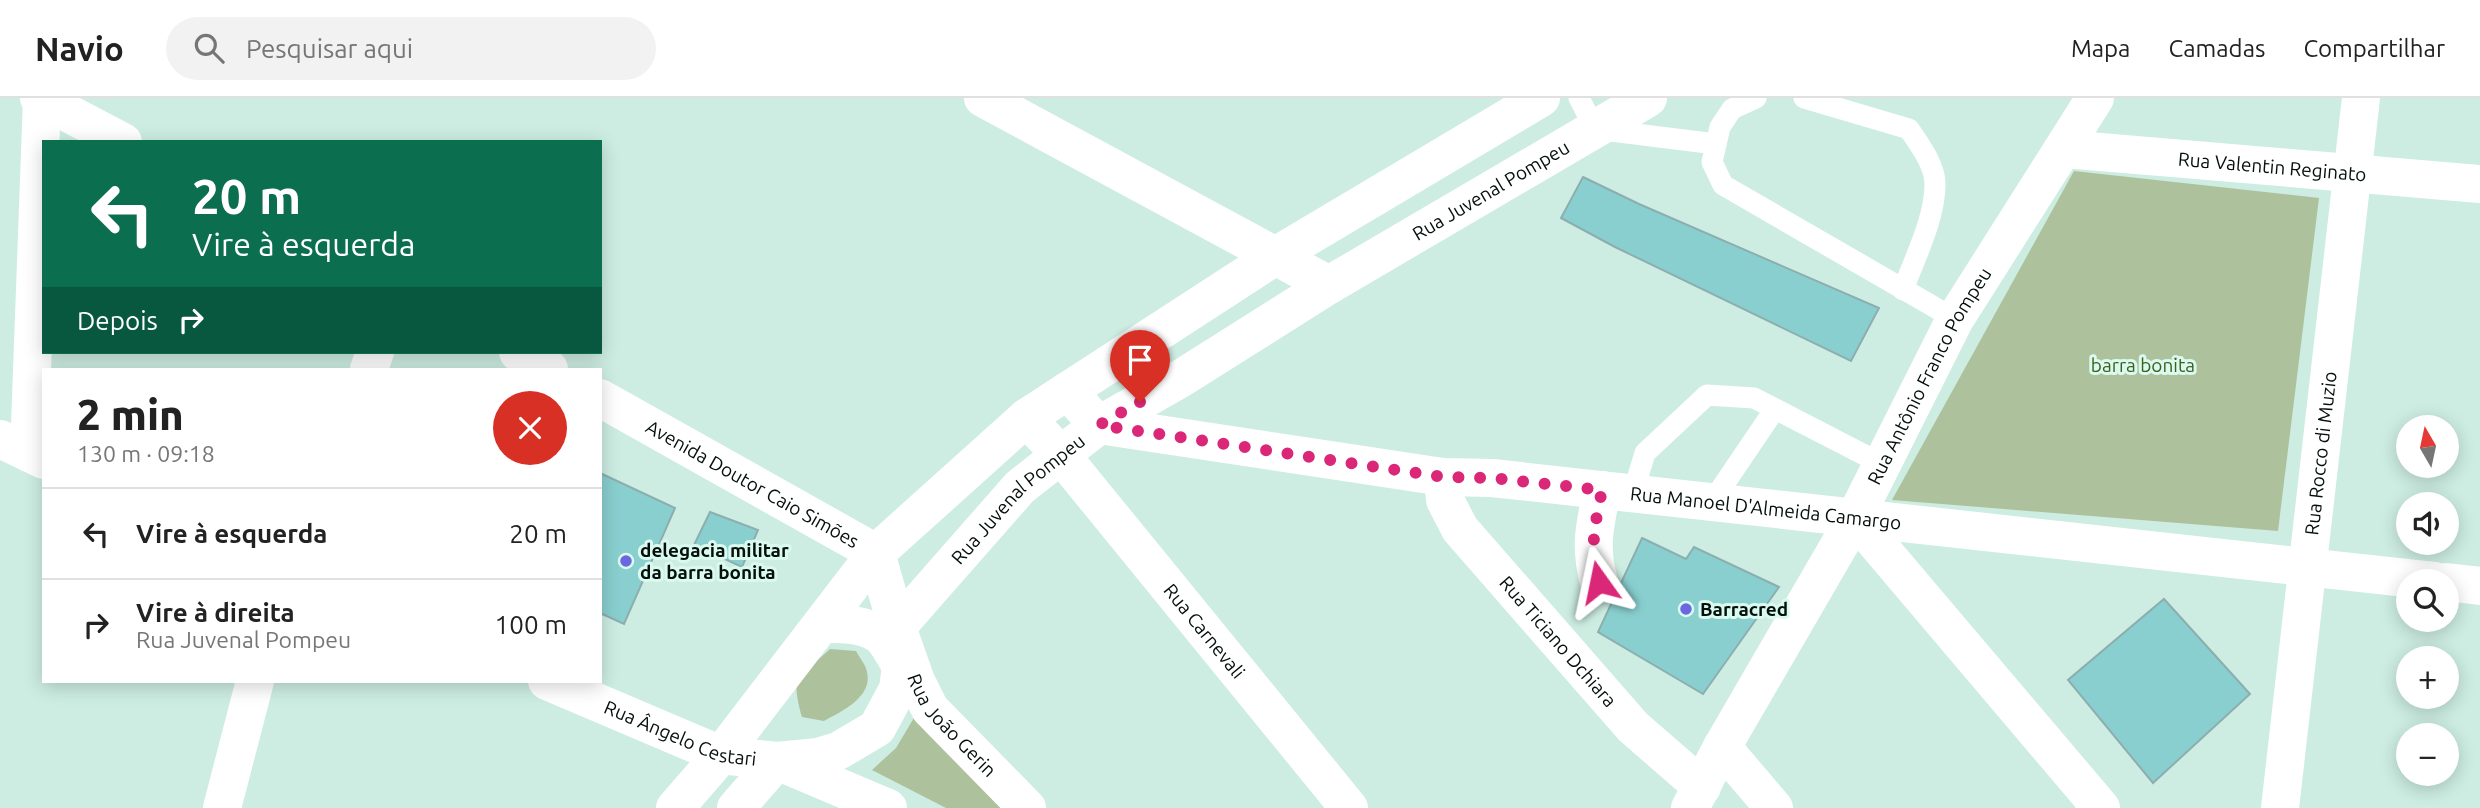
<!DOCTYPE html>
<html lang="pt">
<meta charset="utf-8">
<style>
:root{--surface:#fff;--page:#f2f2f2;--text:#222;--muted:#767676;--line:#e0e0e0}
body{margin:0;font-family:Ubuntu,sans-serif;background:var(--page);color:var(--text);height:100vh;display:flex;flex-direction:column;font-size:26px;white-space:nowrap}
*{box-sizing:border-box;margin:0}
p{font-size:23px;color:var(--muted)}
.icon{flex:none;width:38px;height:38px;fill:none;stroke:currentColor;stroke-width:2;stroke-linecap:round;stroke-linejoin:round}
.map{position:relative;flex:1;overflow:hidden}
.sheet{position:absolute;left:42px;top:270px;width:560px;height:315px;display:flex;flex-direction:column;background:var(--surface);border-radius:0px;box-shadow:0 4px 18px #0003}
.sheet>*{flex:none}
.guide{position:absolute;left:42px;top:42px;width:560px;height:214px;border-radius:0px;box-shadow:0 4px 18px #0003;background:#0b6e4f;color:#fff;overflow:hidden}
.needle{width:46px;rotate:351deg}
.buttons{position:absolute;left:2396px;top:317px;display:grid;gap:14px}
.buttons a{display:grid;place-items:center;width:63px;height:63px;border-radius:50%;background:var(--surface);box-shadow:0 4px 18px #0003;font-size:35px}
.pin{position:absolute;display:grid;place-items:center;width:60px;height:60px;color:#fff;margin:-72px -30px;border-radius:50% 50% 50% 0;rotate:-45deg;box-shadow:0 0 7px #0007}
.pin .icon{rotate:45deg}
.me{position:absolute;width:77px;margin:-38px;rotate:348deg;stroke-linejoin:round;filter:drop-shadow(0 0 5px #0008)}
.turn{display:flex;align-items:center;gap:24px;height:147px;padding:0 35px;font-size:32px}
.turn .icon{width:91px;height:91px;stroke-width:2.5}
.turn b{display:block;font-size:49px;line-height:60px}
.then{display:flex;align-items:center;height:66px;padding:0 35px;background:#0003;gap:14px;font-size:26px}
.round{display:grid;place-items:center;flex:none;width:74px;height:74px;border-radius:37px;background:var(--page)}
.headline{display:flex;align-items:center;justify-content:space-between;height:119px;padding:0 35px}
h1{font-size:42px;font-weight:800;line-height:52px}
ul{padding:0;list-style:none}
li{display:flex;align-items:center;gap:21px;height:91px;padding:0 35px;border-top:2px solid var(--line)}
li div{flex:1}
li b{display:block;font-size:26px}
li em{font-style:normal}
header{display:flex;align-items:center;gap:42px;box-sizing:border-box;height:98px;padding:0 35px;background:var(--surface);border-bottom:2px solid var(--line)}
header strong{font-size:33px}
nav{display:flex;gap:38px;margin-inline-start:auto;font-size:24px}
.search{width:490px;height:63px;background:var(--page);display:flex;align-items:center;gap:18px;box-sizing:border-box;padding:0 24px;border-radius:38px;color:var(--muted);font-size:26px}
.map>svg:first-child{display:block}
</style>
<header>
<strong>Navio</strong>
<div class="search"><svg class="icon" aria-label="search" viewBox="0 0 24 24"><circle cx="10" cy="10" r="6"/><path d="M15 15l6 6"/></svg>Pesquisar aqui</div>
<nav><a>Mapa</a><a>Camadas</a><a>Compartilhar</a></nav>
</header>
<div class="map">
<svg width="2480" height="710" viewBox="0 0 2480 710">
<rect width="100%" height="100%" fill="#cdede2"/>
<!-- green -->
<g fill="#adc19d">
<polygon points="2074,73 2319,100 2278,433 1892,402"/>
<path d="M 830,551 L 856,553 C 859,559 866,567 867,574 C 873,599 842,613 824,623 L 802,619 C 790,574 798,581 830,551 Z"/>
<polygon points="921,608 1006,710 946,710 872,672 896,650"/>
</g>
<!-- building -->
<g fill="#89cfcf" stroke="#8daeae" stroke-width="2">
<polygon points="1583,79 1639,106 1879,210 1851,263 1615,149 1561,120"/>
<polygon points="600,375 675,410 624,526 600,515"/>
<polygon points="710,414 758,432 742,469 694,447"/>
<polygon points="1642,440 1686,461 1694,449 1779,489 1703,596 1598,534"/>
<polygon points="2164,501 2250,596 2153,685 2068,582"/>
</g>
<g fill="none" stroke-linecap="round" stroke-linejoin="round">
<!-- service -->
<g stroke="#fff" stroke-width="21">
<polyline points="1579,0 1595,31 1716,46"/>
<polyline points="1756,0 1732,11 1720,29 1712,64 1723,87 1955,221"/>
<path d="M 1804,0 L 1909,31 C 1919,46 1935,67 1935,86 C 1935,121 1915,159 1903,192"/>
<polyline points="1633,395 1645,355 1707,297 1754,300 1882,366"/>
<polyline points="1712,404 1775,311"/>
</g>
<!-- minor -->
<g stroke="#fff" stroke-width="38">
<polyline points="983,0 1329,187"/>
<path id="s1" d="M 2065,51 L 2480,86"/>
<path id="s2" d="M 1067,293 L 1099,327 L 1443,379 L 1492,380 L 2434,483"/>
<path id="s3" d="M 1026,320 L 1061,357 L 1349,710"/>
<polyline points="29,355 42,0"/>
<path id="s4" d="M 1443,379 L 1445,402 L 1460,431 L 1633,629 L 1702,689"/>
<polyline points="1855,420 2101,710"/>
<path d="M 1599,484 C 1589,447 1595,428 1602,392"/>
<polyline points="2446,484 2480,488"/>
<polyline points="1722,649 1774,710"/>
<polyline points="222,710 255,583"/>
<path id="s5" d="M 1690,710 L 1722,649 L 1855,420 L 1955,221 L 2095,0"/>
<path id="s6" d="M 2280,710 L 2361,0"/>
</g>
<!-- tertiary -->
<g stroke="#fff" stroke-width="38">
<polyline points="39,0 123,44"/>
<polyline points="518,254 549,271"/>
<polyline points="369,271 375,254"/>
<path id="s7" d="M 600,300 L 876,455 L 897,529 L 916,583 L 930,611 L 1027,710"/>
<polyline points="0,341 44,362"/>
<path d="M 822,526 C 842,526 866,525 882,539 C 889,546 895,559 901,568"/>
<path id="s8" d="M 547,583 L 721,657 L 777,663 L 888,710"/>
<polyline points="675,710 721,657 876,455 1026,320 1277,157 1541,0"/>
<path id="s9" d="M 736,710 L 777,663 L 818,659 L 838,653 L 877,630 L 898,591 L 901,568 L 897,529 L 1020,389 L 1099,327 L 1180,281 L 1329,187 L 1648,0"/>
</g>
</g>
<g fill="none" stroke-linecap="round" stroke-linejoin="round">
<!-- route -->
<path stroke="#db2777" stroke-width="12" stroke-dasharray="0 21.6" d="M 1140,304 L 1099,327 L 1443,379 L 1492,380 L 1602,392 C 1595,428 1589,447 1599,484"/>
</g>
<!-- markers -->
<g fill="#6b67e1" stroke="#dafaf0" stroke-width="2.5">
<circle cx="626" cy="463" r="7"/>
<circle cx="1686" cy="511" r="7"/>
</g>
<g text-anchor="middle" stroke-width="6" stroke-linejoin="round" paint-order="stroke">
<!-- street labels -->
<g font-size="19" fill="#050f0c" stroke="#dafaf0">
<text dy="7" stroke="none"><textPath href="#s1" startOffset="208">Rua Valentin Reginato</textPath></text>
<text dy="7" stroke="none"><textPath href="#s9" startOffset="1020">Rua Juvenal Pompeu</textPath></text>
<text dy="7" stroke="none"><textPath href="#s5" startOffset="494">Rua Antônio Franco Pompeu</textPath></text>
<text dy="7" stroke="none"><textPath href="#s6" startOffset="357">Rua Rocco di Muzio</textPath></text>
<text dy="7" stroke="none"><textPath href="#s7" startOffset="175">Avenida Doutor Caio Simões</textPath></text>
<text dy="7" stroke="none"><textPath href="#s9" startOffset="453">Rua Juvenal Pompeu</textPath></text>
<text dy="7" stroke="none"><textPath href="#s2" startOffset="719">Rua Manoel D'Almeida Camargo</textPath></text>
<text dy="7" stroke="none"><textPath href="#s3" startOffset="278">Rua Carnevali</textPath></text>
<text dy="7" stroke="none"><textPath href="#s4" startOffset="205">Rua Ticiano Dchiara</textPath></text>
<text dy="7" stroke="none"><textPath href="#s7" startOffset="508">Rua João Gerin</textPath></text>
<text dy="7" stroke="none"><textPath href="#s8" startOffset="144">Rua Ângelo Cestari</textPath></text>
</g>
<!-- park labels -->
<g font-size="19" fill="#3f5e1c" stroke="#dafaf0">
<text x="2143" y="274">barra bonita</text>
</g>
<!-- poi labels -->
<g font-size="19" font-weight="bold" fill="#050f0c" stroke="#dafaf0" text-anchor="start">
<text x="640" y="459">delegacia militar<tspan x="640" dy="22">da barra bonita</tspan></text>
<text x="1700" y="518">Barracred</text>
</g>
</g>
</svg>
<div class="buttons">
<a><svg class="needle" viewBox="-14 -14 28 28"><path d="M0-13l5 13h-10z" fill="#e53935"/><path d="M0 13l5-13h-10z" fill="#767676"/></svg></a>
<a><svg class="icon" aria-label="sound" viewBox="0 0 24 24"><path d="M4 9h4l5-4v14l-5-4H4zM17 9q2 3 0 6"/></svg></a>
<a><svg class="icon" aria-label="search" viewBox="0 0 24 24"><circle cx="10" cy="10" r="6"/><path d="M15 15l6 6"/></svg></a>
<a>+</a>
<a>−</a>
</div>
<div class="pin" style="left:1140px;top:304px;background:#d93025"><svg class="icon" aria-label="arrive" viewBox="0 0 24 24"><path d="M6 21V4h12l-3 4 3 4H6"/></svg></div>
<svg class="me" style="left:1599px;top:484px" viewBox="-20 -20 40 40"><path d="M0-17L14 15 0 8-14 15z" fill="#db2777" stroke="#fff" stroke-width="4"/></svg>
<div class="guide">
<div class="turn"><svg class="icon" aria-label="left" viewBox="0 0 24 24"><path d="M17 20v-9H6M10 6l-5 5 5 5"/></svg><div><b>20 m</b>Vire à esquerda</div></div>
<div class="then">Depois<svg class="icon" aria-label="right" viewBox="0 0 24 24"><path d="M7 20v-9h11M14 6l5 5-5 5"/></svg></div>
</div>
<section class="sheet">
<div class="headline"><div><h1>2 min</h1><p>130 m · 09:18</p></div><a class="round" style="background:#d93025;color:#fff"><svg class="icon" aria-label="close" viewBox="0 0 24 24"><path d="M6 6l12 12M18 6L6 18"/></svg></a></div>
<ul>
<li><svg class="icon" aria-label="left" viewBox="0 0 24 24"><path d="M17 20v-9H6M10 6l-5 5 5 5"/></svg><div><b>Vire à esquerda</b></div><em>20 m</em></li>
<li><svg class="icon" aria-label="right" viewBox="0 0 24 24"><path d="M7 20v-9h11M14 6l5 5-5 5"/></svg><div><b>Vire à direita</b><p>Rua Juvenal Pompeu</p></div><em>100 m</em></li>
</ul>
</section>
</div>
